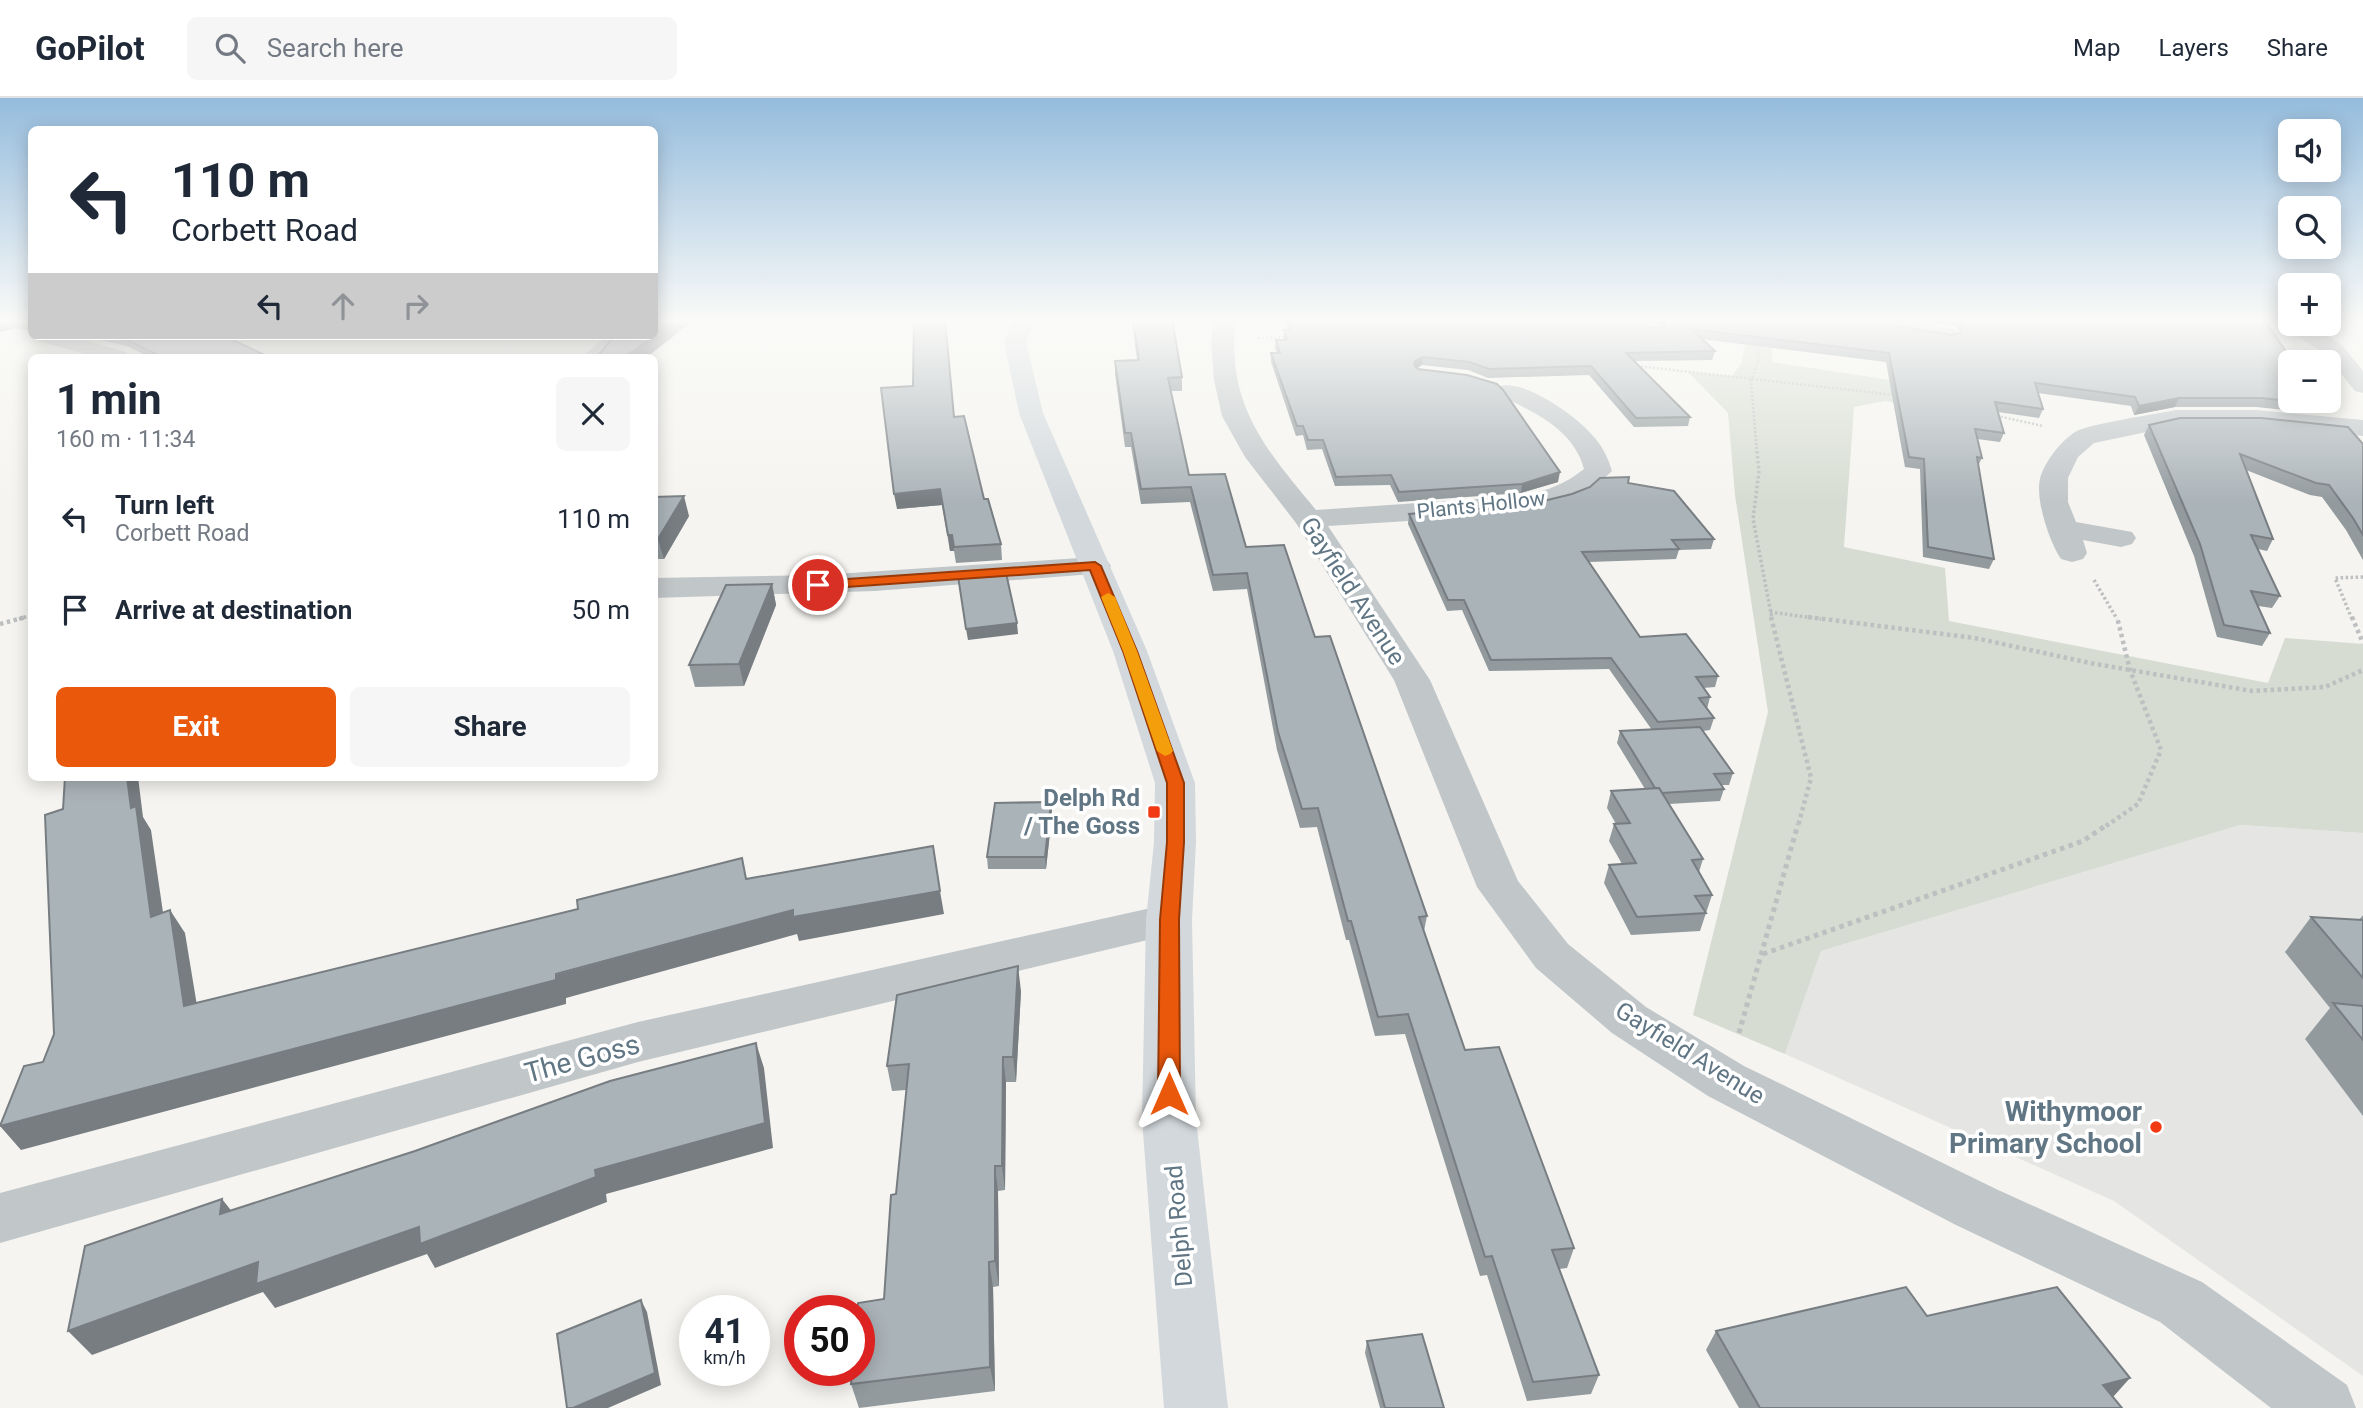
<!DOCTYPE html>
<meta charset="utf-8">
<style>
:root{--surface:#fff;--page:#f6f6f7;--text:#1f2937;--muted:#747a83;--line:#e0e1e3;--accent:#ea580c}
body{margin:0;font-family:Roboto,sans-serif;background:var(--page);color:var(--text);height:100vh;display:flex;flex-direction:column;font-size:26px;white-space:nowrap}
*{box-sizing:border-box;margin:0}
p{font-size:23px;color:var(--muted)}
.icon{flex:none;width:38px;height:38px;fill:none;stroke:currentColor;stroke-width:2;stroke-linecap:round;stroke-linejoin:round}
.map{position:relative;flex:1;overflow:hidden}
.sheet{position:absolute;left:28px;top:256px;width:630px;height:427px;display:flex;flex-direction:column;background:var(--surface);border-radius:10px;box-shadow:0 4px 18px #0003}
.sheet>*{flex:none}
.hud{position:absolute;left:28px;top:28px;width:630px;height:214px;border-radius:10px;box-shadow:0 4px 18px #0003;background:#fff;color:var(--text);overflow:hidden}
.controls{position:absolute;left:2278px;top:21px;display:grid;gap:14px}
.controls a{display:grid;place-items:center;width:63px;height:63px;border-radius:10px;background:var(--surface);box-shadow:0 4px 18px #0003;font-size:35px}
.speed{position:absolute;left:679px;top:1197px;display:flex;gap:14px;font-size:35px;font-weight:700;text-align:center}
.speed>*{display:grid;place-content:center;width:91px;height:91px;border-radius:50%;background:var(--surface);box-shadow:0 4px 18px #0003;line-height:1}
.speed small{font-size:18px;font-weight:400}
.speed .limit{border:10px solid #d22;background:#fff;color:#111}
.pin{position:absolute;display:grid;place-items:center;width:60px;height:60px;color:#fff;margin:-30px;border:4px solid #fff;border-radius:50%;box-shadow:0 2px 7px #0007}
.me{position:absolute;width:77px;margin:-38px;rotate:0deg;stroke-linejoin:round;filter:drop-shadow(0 0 5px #0008)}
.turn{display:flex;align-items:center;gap:24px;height:147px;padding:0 28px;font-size:32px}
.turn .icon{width:91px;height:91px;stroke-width:2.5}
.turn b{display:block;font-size:49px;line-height:60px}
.lanes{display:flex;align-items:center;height:66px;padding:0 28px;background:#0003;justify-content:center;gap:35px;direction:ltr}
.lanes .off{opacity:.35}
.round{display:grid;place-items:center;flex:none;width:74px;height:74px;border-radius:10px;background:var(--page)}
.head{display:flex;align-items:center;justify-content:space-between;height:119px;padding:0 28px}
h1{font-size:42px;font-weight:700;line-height:52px}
.primary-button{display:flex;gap:14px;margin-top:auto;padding:14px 28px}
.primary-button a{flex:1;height:80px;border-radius:10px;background:var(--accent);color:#fff;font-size:28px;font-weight:700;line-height:80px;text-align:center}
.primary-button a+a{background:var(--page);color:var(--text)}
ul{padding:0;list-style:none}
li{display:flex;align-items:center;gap:21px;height:91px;padding:0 28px}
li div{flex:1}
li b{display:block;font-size:26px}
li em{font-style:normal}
header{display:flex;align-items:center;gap:42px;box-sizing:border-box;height:98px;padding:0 35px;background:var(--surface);border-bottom:2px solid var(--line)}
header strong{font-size:33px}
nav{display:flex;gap:38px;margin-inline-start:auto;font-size:24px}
.search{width:490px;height:63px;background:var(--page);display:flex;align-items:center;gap:18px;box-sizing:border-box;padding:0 24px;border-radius:10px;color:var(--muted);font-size:26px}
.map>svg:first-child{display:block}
</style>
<header>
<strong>GoPilot</strong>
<div class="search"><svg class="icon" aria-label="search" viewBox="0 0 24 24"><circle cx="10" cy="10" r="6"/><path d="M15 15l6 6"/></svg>Search here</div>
<nav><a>Map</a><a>Layers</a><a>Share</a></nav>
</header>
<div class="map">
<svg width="2363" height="1310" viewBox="0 0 2363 1310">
<rect width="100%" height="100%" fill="#f5f4f0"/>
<!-- built -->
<polygon fill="#e5e6e4" points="2240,727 2363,735 2363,1278 2114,1103 1785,956 1821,853"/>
<!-- green -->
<polygon fill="#d6dcd1" points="1773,221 1772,264 1937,289 1937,312 1885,303 1854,309 1844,449 1945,470 1949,523 2268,585 2285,540 2363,546 2363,735 2240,727 1821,853 1785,956 1693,917 1768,614 1735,397 1728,315 1688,274 1732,278 1742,264 1749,224"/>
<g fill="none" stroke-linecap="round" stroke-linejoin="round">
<!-- path-far3 -->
<g stroke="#bdbfc1" stroke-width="2.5" stroke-dasharray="2 2" stroke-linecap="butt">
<polyline points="1258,240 1288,239"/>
<polyline points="1637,268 1895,297"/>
<polyline points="1993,317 2043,328"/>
<polyline points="1757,355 1751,283 1758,264 1759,244"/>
</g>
<!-- path-far2 -->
<g stroke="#bdbfc1" stroke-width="3.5" stroke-dasharray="2.5 2.5" stroke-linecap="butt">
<polyline points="1757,353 1759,374 1753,421 1772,521"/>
<polyline points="2094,482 2117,521"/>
<polyline points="1770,514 1821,521"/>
<polyline points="19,521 32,517"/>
<polyline points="2352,521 2335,480 2363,479"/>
</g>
<!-- path-far1 -->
<g stroke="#bdbfc1" stroke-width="4.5" stroke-dasharray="3.5 3.5" stroke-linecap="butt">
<polyline points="1771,519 1811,680 1798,728"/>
<polyline points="1808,519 1975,540 2090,565 2252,593 2325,589 2363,572"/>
<polyline points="2352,519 2363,545"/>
<polyline points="0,526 26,519"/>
<polyline points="2106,728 2138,706 2161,652 2130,572 2117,519"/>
</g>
<!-- path -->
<g stroke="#bdbfc1" stroke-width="5" stroke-dasharray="4.5 4.5" stroke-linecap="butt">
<polyline points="1763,856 2083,743 2108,726"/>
<polyline points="1739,935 1798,726"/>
</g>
<!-- street -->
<g fill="#c1c6c9" fill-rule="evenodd">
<path d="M 1214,221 L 1236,221 C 1225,305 1266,352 1316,412 L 1521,398 C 1546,393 1564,387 1584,371 C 1574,332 1534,314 1501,298 L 1497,293 L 1501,288 C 1526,282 1578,319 1594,339 C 1603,349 1608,360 1612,373 L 1587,396 L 1569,404 L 1521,416 L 1328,428 L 1430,582 L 1518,783 L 1568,846 L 1646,909 L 1744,968 L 1996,1091 L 2202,1184 L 2347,1287 L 2356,1310 L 2271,1310 L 2160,1224 L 1956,1127 L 1708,998 L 1612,935 L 1536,870 L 1477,789 L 1394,582 L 1296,425 L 1245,359 L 1222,318 L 1214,282 L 1211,242 Z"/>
<polygon points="2287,221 2291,221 2291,226 2309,226 2342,247 2363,273 2363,295 2355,293 2326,257 2287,231 2284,226"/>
<polygon points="1902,223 1956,231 1959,236 1956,241 1948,243 1894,234 1891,229 1894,224"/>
<polygon points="37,238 71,238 126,254 129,259 94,259 40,243"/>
<polygon points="606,238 631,238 607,259 582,259"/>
<path d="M 2175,312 L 2256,312 L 2363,322 L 2363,338 L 2256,328 L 2175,328 L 2094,345 L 2078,359 L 2068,380 L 2068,404 L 2076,424 L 2132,434 L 2136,440 L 2132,446 L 2121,449 L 2083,442 L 2087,455 L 2083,461 L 2072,464 L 2061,461 C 2050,445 2035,402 2040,381 C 2044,364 2061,343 2075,334 C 2091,325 2154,317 2175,312 Z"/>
<polygon points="1095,459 1106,461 1111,468 1106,475 875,493 654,500 654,480 820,477"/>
<polygon points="1169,806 1185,811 1192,822 1185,833 638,964 0,1145 0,1095 638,924"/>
</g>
<!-- secondary -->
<polygon fill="#d2d8dc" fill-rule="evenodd" points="1014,221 1035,221 1026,244 1043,315 1147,553 1195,685 1196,744 1192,822 1196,1021 1228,1310 1164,1310 1142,1021 1146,822 1154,744 1155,685 1113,553 1019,315 1004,244"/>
</g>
<!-- wall -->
<g fill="#929a9e" fill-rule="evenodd">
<polygon points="0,221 32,221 32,233 16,230 0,234"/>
<polygon points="1132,221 1172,221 1182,279 1182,293 1171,293 1189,377 1315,539 1427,818 1424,833 1465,952 1574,1150 1567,1170 1559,1171 1599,1277 1591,1296 1527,1303 1487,1177 1480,1178 1405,936 1375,938 1349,842 1346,842 1317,729 1300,730 1277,652 1247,491 1213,493 1190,404 1141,406 1131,349 1125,349 1115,276 1115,263 1137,262 1134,239"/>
<path d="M 1284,221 L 1637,221 L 1652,230 L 1661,229 L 1648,221 L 2264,221 L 2322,306 L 2317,315 L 2256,309 L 2175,309 L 2134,317 L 2131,308 L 2038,295 L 2043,311 L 2039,320 L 1998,314 L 2004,335 L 2000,344 L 1977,341 L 1982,360 L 1978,368 L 1994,461 L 1989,471 L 1923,459 L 1920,371 L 1905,369 L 1886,264 L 1701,241 L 1715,253 L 1712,262 L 1635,263 L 1690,319 L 1688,328 L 1634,329 L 1589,277 L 1488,280 L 1468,272 L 1422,267 L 1417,270 L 1558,384 L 1521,395 L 1398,404 L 1390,387 L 1335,388 L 1322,351 L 1307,352 L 1303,337 L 1296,338 L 1271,264 L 1271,255 L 1277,255 L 1275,250 L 1276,242 L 1284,242 L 1284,232 L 1288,232 ZM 1894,221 L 1956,228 L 1960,235 L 1951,237 L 1896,228 L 1893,222 Z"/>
<polygon points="2329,221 2363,221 2363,225 2329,222"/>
<polygon points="82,238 224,238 269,259 149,259 127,248"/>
<polygon points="954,319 1001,446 1002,462 956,465 954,453 950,453 942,407 897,411"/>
<polygon points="2149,327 2363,346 2363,462 2346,432 2322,399 2310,397 2246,372 2273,441 2267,453 2258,451 2280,498 2272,510 2258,508 2270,535 2262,548 2217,539 2194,458 2144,337"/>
<polygon points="1628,385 1714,441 1711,451 1679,452 1676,461 1589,464 1640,539 1718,578 1715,589 1703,590 1710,599 1707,611 1714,620 1710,632 1703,633 1733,675 1729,687 1721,687 1724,691 1720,703 1669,706 1703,761 1699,774 1712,797 1700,833 1631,837 1604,785 1609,767 1622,766 1609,743 1614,726 1616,726 1607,710 1611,693 1645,691 1617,645 1620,633 1652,632 1609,571 1489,573 1462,512 1447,513 1408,426 1409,416 1523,408"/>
<polygon points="654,399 689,418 664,461 654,461"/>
<polygon points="772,486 776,507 744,588 695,589 689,567"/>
<polygon points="1051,704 1052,716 1046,771 988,771 987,759"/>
<polygon points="2363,817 2363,1018 2305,941 2330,910 2285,854 2311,819 2359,822"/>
<polygon points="1021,893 1016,984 1006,984 1005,1092 998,1093 999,1188 993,1189 995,1293 859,1310 851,1286 884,1201 896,1096 906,992 892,993 887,968"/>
<polygon points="1927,1218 2113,1299 2122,1310 1739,1310 1706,1252 1716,1233"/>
<polygon points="1367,1243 1444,1310 1380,1310 1365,1255"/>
</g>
<!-- shaded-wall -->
<g fill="#777d81">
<polygon points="675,221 695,221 647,259 625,259 653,238 654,238 654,237"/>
<polygon points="12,222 16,230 0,234 0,225"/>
<polygon points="1423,259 1422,267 1414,272 1415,263"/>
<polygon points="2179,300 2175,309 2134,317 2139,308"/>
<polygon points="1560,374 1558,384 1521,395 1522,386"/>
<polygon points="940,391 942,407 897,411 894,396"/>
<polygon points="684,398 689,418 664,461 658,441"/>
<polygon points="948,437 952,437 954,453 950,453"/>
<polygon points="772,486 776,507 744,588 739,566"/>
<polygon points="1017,525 1018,536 968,542 966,531"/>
<polygon points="127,679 138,679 143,719 151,732 167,842 151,819 131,710"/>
<polygon points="1051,704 1052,716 1046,771 1045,759"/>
<polygon points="940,793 944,816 799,843 797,836 566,900 566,906 21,1052 0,1028 793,812"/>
<polygon points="170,812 185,835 201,932 184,908"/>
<polygon points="1018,868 1021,893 1016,984 1013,959"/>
<polygon points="756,945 764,970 773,1050 606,1096 607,1104 435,1170 427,1156 275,1210 263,1194 92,1257 68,1233 258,1164 595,1072"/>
<polygon points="1003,959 1006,984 1005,1092 1002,1068"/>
<polygon points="995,1068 998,1093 999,1188 995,1163"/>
<polygon points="222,1101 241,1125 220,1116"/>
<polygon points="989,1164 993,1189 995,1293 990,1269"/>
<polygon points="641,1202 647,1214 661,1287 608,1310 573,1310"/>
<polygon points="2130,1280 2113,1299 2103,1287"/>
</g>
<!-- building -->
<g fill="#aab3b8" stroke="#777d81" stroke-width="2">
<polygon points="0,221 32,221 32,225 12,222 0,225"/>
<polygon points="654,221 675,221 654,237"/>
<polygon points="914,221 945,221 954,319 964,318 984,401 988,401 1001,446 954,449 952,437 948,437 940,391 894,396 881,290 913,288"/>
<polygon points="1133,221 1172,221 1182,279 1168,280 1189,377 1225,376 1246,449 1284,447 1315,539 1330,538 1427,818 1419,819 1465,952 1499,949 1574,1150 1552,1152 1599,1277 1533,1284 1492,1158 1485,1159 1408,916 1378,919 1351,823 1348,823 1318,710 1302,711 1278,634 1247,475 1213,477 1191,389 1141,391 1131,335 1125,335 1115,263 1139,262"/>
<polygon points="1287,221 1637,221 1652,230 1665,229 1665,223 1663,221 1893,221 1896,228 1951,237 1960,235 1964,229 1960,221 2264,221 2293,264 2291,264 2291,303 2320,303 2322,306 2261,300 2179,300 2139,308 2135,299 2035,285 2043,311 1995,304 2004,335 1975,331 1982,360 1977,359 1994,461 1928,449 1924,361 1909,359 1889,255 1691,231 1715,253 1626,255 1690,319 1636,320 1591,268 1489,271 1469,264 1423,259 1415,263 1414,267 1418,271 1467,277 1497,286 1503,292 1560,374 1522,386 1399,394 1391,377 1336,379 1323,342 1308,342 1303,328 1297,328 1271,255 1280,255 1276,242 1287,242 1284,232 1292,232"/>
<polygon points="114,238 224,238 269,259 162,259 123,240"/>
<polygon points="616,238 653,238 625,259 597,259 610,243"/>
<polygon points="2180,320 2261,320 2348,329 2363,346 2363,437 2353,420 2329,387 2316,385 2240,356 2273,441 2251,437 2280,498 2251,493 2270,535 2224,527 2200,446 2149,327"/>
<polygon points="1629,379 1628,385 1674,393 1714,441 1672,442 1679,451 1582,454 1640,539 1686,536 1718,578 1696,579 1710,599 1699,600 1714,620 1658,624 1611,560 1491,562 1464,502 1448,502 1409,416 1523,408 1572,396 1590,389 1600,380"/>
<polygon points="684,398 658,441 654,441 654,399"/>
<polygon points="1006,475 1017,525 966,531 958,478"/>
<polygon points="772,486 739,566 689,567 726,487"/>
<polygon points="1700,629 1733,675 1714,676 1724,691 1662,695 1659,690 1655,690 1620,633"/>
<polygon points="65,679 127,679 131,710 136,708 151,819 170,812 184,908 578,811 577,802 742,760 746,781 933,748 940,793 793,819 793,812 556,876 556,882 0,1028 24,968 43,964 54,936 45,717 63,711"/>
<polygon points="1659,690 1703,761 1692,762 1712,797 1695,798 1706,815 1637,819 1609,767 1636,765 1614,726 1630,725 1611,693"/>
<polygon points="1051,704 1045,759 987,759 995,705"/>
<polygon points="2311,819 2363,822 2363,880"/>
<polygon points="1018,868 1013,959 1003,959 1002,1068 995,1068 995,1163 989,1164 990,1269 851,1286 852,1272 859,1272 859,1213 857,1213 858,1205 884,1201 891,1097 896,1096 909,966 887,968 897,897"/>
<polygon points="2333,905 2363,908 2363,942"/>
<polygon points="756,945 765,1025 595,1072 596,1079 420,1146 419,1129 256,1186 258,1164 68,1233 85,1148 222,1101 220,1116 415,1053 610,983"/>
<polygon points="1906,1189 1927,1218 2057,1189 2130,1280 2103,1287 2122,1310 1760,1310 1716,1233"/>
<polygon points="641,1202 655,1275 573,1310 567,1310 557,1236"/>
<polygon points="1422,1236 1444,1310 1385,1310 1367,1243"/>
</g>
<!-- sky -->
<linearGradient id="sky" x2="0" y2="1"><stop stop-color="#95bcdd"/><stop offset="0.55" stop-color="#fafaf8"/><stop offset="1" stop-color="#fafaf8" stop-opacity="0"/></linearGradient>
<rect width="2363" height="405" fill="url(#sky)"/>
<!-- route -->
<polygon fill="#ea580c" stroke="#983908" stroke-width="2" points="1095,464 1101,468 1137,553 1184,685 1184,744 1179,822 1180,996 1177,1002 1169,1005 1162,1002 1158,996 1160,822 1167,744 1167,685 1123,553 1090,472 818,491 812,487 818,483"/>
<!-- slow -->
<polygon fill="#f59e0b" points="1108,495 1115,499 1137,553 1173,653 1170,656 1165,658 1157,653 1123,553 1101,499"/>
<!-- markers -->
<g fill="#f13a14" stroke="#fff" stroke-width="2.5">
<rect x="1147" y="707" width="14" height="14" rx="3.5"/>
<circle cx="2156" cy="1029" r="7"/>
</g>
<g text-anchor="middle" stroke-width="7" stroke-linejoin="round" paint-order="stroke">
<!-- far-street labels -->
<g font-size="21" fill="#617684" stroke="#fff">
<text transform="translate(1481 407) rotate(-6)" y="7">Plants Hollow</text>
</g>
<!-- street labels -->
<g font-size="24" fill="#617684" stroke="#fff">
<text transform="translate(1353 493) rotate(57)" y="8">Gayfield Avenue</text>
<text transform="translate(1690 955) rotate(32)" y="8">Gayfield Avenue</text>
<text transform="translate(1179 1128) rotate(-95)" y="8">Delph Road</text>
</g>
<!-- poi labels -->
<g font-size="24" font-weight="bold" fill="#617684" stroke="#fff" text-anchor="end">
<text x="1140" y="708">Delph Rd<tspan x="1140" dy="28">/ The Goss</tspan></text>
</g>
<!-- near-street labels -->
<g font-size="28" fill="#617684" stroke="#fff">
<text transform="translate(582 960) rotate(-15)" y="10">The Goss</text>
</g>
<!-- near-poi labels -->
<g font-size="28" font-weight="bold" fill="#617684" stroke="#fff" text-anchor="end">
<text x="2142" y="1023">Withymoor<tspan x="2142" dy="32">Primary School</tspan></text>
</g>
</g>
</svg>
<div class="controls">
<a><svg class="icon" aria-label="sound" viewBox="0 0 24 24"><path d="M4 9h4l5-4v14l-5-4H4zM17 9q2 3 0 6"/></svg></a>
<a><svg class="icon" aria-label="search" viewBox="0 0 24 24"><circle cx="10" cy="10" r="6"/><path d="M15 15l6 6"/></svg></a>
<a>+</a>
<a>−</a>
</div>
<div class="speed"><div>41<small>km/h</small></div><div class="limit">50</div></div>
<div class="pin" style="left:818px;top:487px;background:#d93025"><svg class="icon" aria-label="arrive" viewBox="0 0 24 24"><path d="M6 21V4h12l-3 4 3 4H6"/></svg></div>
<svg class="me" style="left:1169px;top:996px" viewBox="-20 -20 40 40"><path d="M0-17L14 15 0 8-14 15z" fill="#ea580c" stroke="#fff" stroke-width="4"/></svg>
<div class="hud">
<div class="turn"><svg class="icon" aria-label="left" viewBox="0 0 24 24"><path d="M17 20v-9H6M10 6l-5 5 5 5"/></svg><div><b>110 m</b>Corbett Road</div></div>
<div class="lanes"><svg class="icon" aria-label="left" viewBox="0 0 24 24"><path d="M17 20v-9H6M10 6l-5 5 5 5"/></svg><svg class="icon off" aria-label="ahead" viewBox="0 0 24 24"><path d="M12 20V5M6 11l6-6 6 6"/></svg><svg class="icon off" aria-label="right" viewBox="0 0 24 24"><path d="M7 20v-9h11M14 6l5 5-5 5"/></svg></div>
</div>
<section class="sheet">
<div class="head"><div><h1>1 min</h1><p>160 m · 11:34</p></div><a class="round"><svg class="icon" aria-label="close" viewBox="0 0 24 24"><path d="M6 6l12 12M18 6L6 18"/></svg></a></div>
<ul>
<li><svg class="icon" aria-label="left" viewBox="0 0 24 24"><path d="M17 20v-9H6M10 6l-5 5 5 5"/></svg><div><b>Turn left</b><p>Corbett Road</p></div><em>110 m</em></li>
<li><svg class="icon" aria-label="arrive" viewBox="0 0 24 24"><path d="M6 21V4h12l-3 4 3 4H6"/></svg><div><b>Arrive at destination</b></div><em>50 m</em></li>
</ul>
<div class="primary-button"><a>Exit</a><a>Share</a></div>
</section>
</div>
